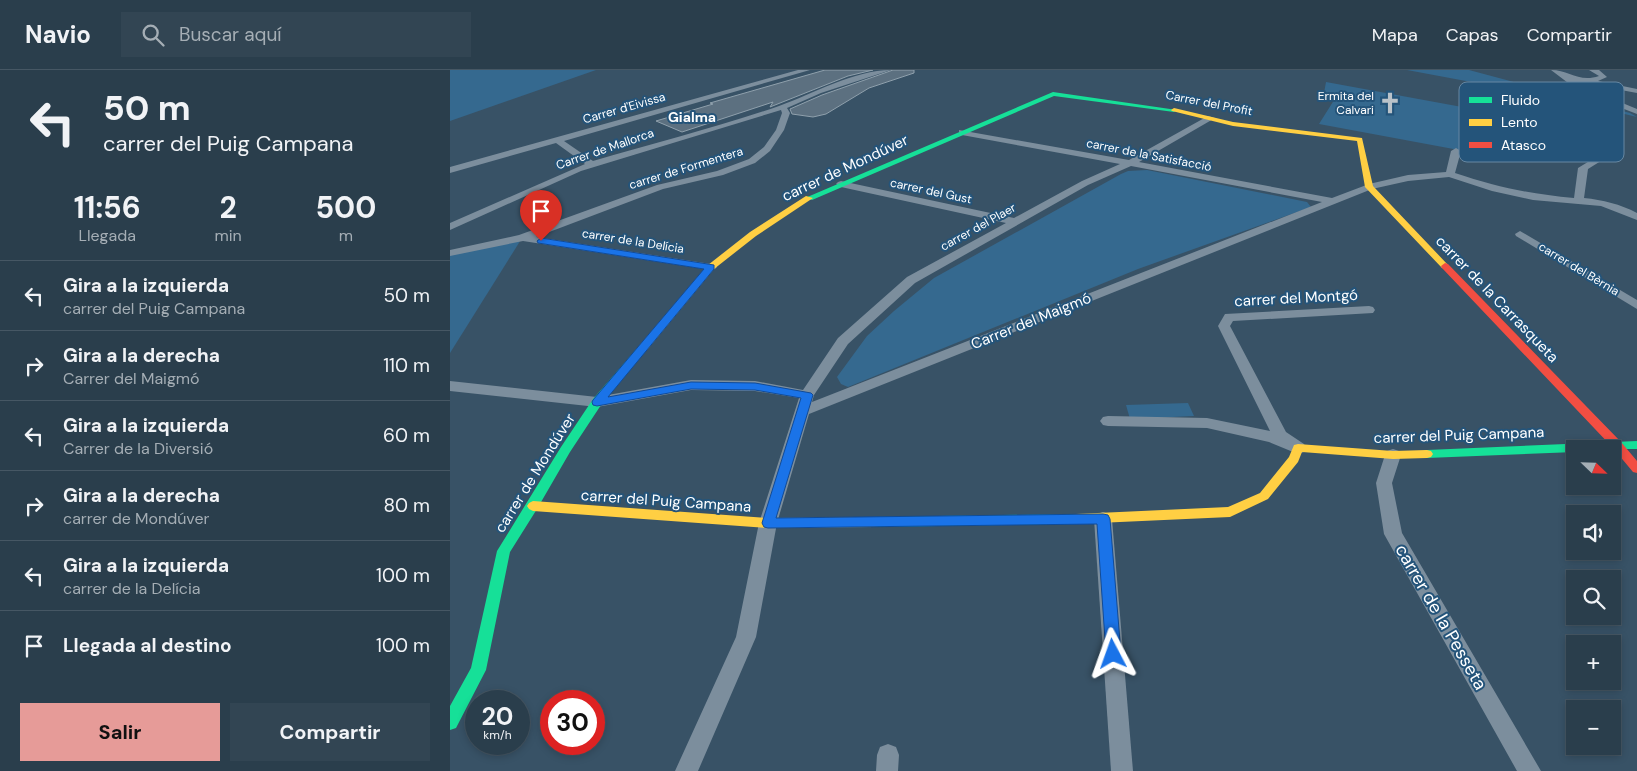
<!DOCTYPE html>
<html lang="es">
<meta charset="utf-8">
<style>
:root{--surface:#2a3e4c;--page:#324553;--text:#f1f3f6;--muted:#a5aeb5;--line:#465764;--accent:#e69b98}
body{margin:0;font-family:"DM Sans",sans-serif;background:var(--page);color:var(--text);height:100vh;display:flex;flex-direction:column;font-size:19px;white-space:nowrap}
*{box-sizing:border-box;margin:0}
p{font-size:16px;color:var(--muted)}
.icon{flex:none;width:28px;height:28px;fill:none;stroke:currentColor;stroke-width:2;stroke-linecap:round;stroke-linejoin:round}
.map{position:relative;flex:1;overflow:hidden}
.side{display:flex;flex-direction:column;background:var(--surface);width:450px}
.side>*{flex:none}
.banner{background:#2a3e4c;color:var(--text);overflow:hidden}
.needle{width:32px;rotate:113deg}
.controls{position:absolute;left:1116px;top:370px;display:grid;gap:10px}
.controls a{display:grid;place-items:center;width:55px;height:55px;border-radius:0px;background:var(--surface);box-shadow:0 2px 8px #0003,0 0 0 1px var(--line);font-size:25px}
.speed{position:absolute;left:15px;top:620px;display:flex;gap:10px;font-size:25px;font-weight:700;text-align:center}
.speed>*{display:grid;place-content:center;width:65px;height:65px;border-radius:50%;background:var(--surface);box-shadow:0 2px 8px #0003,0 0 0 1px var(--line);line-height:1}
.speed small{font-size:12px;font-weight:400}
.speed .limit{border:8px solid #d22;background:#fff;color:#111}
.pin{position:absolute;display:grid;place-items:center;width:42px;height:42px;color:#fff;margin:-51px -21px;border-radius:50% 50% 50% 0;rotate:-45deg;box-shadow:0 0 5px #0007}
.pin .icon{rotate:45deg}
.me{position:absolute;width:55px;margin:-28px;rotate:356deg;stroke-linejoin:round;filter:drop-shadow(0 0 4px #0008)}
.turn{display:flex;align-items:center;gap:18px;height:105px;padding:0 20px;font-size:22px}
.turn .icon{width:65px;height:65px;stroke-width:2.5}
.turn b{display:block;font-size:35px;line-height:42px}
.eta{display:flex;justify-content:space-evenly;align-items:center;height:85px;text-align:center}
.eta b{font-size:30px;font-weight:700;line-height:35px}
.cta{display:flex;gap:10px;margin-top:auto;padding:10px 20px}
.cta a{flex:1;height:58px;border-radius:0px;background:var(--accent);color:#111;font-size:20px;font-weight:700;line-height:58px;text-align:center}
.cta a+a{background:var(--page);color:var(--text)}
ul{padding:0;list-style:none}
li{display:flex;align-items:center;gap:15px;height:70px;padding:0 20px;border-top:1px solid var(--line)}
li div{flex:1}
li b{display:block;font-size:19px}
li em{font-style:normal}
header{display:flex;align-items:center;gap:30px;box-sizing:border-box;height:70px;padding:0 25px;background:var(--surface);border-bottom:1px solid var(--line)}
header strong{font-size:24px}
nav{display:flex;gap:28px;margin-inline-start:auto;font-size:18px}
.search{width:350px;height:45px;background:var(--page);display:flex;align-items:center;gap:12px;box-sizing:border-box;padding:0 18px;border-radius:0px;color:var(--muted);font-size:19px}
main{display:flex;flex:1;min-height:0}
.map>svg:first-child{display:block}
</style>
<header>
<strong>Navio</strong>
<div class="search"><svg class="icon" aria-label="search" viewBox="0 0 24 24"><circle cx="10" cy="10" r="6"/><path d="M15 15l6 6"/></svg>Buscar aquí</div>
<nav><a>Mapa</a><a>Capas</a><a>Compartir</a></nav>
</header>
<main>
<section class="side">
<div class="banner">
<div class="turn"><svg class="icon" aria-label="left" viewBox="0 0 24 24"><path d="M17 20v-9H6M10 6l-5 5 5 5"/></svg><div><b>50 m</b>carrer del Puig Campana</div></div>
</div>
<div class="eta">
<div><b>11:56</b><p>Llegada</p></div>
<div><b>2</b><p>min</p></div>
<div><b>500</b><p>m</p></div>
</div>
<ul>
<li><svg class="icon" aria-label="left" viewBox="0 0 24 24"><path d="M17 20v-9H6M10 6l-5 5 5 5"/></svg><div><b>Gira a la izquierda</b><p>carrer del Puig Campana</p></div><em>50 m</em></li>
<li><svg class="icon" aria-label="right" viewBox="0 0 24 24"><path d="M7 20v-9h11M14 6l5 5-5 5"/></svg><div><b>Gira a la derecha</b><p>Carrer del Maigmó</p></div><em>110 m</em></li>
<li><svg class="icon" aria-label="left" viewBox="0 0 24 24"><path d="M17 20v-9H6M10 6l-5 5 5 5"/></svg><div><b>Gira a la izquierda</b><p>Carrer de la Diversió</p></div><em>60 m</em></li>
<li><svg class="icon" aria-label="right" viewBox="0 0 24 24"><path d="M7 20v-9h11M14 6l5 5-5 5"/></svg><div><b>Gira a la derecha</b><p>carrer de Mondúver</p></div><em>80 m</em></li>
<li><svg class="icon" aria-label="left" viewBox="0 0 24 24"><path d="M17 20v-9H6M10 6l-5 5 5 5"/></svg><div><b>Gira a la izquierda</b><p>carrer de la Delícia</p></div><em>100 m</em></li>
<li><svg class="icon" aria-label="arrive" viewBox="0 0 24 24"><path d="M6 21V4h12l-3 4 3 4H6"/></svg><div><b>Llegada al destino</b></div><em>100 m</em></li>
</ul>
<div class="cta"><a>Salir</a><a>Compartir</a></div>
</section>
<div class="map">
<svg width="1187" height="701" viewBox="0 0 1187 701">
<rect width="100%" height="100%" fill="#385266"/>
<!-- green -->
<g fill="#35698f">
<polygon points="0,0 146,0 0,51"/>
<polygon points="957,0 1019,0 1180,43 1187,47 1112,29"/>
<polygon points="876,12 1077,49 1078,56 1025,83 869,54 886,27 874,23"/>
<polygon points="697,100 857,132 861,137 688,199 398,317 391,314 387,307 417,266 444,241 484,208 671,104 678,101"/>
<polygon points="72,168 0,283 0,183"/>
<polygon points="738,333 744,346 680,349 676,335"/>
</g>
<!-- building -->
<g fill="#5c7080" stroke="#8fa0ac">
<polygon points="375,0 423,0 398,6 320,37 323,32 232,62 206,51 263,34 260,33"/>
<polygon points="443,0 464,0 464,3 419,18 376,44 363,47 342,44 340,39 372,25"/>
</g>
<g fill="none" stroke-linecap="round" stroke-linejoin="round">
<!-- street -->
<g fill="#7c8e9d" fill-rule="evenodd">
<path d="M 348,0 L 360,0 L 114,71 L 143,91 C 205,73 268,57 329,36 C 363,24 404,0 441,0 L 371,23 L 337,38 L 340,43 L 334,60 L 320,81 L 305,93 L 273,105 L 213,119 L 86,167 L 261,194 L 265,195 L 267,197 L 265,199 L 261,200 L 73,171 L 0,186 L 0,180 L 69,165 L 207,115 L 267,101 L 299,89 L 314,77 L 326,60 L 332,43 L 331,40 L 131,101 L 0,160 L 0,153 L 135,94 L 106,73 L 0,103 L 0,97 Z"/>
<path d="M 1101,0 C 1119,0 1129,13 1149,6 L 1139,0 L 1149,0 L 1157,7 L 1148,11 L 1187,19 L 1187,23 L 1128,12 L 1136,18 L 1187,39 L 1187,44 L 1130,22 Z"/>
<path d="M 758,46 L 765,48 L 689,92 L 882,128 L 919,114 L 958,105 L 996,102 L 1001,81 L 1006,78 L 1011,81 L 1005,103 C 1047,117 1080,124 1124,128 L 1128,98 L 1151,84 L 1154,85 L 1154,89 L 1138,99 L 1134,128 C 1153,130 1170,134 1187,143 L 1187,150 L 1151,136 L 1083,130 L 1042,121 L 999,107 L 958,111 L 922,119 L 359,344 L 327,453 L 306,567 L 248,701 L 225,701 L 286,567 L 309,453 L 349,328 L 305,321 L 241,320 L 147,337 L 0,321 L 0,311 L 147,327 L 241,310 L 305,311 L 353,320 L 388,268 L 457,207 L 556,153 L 391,117 L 386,114 L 388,112 L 391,111 L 564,148 L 632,111 L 670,94 L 512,65 L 509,64 L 509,60 L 679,90 ZM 681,96 L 872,132 L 362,332 L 364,325 L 398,274 L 465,213 L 638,115 Z"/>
<polygon points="1070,161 1187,230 1187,239 1066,166 1065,164"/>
<polygon points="919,236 923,237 925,240 923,243 783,251 780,256 836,362 854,374 856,378 854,382 848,384 819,372 757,358 658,356 653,355 650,351 653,347 658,346 757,348 820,361 768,256 775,244"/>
<polygon points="943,379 949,381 951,385 942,413 952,463 1091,701 1067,701 934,464 926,413 935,385 937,381"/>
<polygon points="653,442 659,444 662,449 683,701 661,701 644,449 647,444"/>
<polygon points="438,674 446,677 449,685 448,701 426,701 427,685 430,677"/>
</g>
<!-- fast -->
<g fill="#16e098" fill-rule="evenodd">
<polygon points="603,22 727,40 724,42 604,26 362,130 355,128"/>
<polygon points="193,275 198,278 151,335 120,382 87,439 60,482 36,600 6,658 0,660 0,636 21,598 47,481 111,377 143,329 189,276"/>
<polygon points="1187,371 1187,379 1125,379 1125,382 977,388 973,387 971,384 973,381 977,380"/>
<polygon points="626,444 631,445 632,449 631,453 626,454 424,457 419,456 418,452 419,448 424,447"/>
</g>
<!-- slow -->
<g fill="#ffcf43" fill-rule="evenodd">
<polygon points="724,38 783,52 912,68 923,116 999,196 995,199 992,198 915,117 907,71 783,56 722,41 721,40"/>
<polygon points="356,126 363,128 306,166 264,199 197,280 189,280 188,278 189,276 258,195 300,162"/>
<polygon points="848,374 943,381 977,380 981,381 983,384 981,387 977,388 943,389 852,382 848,392 818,429 780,447 626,454 621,453 620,449 621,445 626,444 778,437 810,423 839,387 844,375"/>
<polygon points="83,431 318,448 424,447 429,448 430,452 429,456 424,457 318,458 83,441 79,439 77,436 79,433"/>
</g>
<!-- jam -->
<polygon fill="#f24e42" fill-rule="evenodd" points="995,193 998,194 1171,372 1187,391 1187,403 1183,402 1163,378 992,198 991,196"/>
</g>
<!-- route -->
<polygon fill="#1a73e8" stroke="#114b97" points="91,168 264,195 264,199 158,327 241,312 305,313 361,323 363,325 326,448 653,444 658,445 660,449 671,584 669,589 663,592 658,589 656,584 647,454 318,458 314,457 312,453 351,328 305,320 241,319 147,336 143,335 142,332 143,330 254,199 88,173 87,171"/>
<!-- icons -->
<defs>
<g id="church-bare" transform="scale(1.725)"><path d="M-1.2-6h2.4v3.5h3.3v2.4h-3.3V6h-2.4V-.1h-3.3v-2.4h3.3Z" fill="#b9c2c9" stroke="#24547a" stroke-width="2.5" paint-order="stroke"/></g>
</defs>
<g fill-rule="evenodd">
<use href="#church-bare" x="940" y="33"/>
</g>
<g text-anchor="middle" stroke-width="4" stroke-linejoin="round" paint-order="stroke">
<!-- far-poi labels -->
<g font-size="12" fill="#fff" stroke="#24547a" text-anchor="end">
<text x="924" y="30">Ermita del<tspan x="924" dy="14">Calvari</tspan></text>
</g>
<!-- far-street labels -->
<g font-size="12" fill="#fff" stroke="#24547a">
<text transform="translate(759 33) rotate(11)" y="4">Carrer del Profit</text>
<text transform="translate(174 38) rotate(-16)" y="4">Carrer d'Eivissa</text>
<text transform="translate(155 79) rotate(-19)" y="4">Carrer de Mallorca</text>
<text transform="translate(699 85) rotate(11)" y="4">carrer de la Satisfacció</text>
<text transform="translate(236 98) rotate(-17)" y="4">carrer de Formentera</text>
<text transform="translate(481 121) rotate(12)" y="4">carrer del Gust</text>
<text transform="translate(528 157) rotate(-29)" y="4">carrer del Plaer</text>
<text transform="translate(183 171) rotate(9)" y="4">carrer de la Delícia</text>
<text transform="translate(1129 199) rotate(31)" y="4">carrer del Bèrnia</text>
</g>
<!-- far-neighbourhood labels -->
<g font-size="14" font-weight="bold" fill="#fff" stroke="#24547a">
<text x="242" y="52">Gialma</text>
</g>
<!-- street labels -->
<g font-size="15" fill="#fff" stroke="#24547a">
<text transform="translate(395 98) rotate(-25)" y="5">carrer de Mondúver</text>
<text transform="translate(846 228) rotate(-3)" y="5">carrer del Montgó</text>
<text transform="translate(1047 229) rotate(46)" y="5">carrer de la Carrasqueta</text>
<text transform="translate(581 251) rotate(-22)" y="5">Carrer del Maigmó</text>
<text transform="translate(1009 365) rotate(-2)" y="5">carrer del Puig Campana</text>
<text transform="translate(85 403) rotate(-58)" y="5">carrer de Mondúver</text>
<text transform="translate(216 431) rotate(4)" y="5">carrer del Puig Campana</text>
</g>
<!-- near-street labels -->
<g font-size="18" fill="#fff" stroke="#24547a">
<text transform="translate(991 547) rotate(60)" y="6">carrer de la Pesseta</text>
</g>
</g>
<!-- legend -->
<rect x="1009" y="12" width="165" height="80" rx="8" fill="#24547a" stroke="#6687a2" stroke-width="1"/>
<rect x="1019" y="27" width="23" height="6" fill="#16e098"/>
<rect x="1019" y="49" width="23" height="7" fill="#ffcf43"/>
<rect x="1019" y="72" width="23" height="6" fill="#f24e42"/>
<g font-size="14" fill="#fff">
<text x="1051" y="35">Fluido</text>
<text x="1051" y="57">Lento</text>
<text x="1051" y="80">Atasco</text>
</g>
</svg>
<div class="controls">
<a><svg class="needle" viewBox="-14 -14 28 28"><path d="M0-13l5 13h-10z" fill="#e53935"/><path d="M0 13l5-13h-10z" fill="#a5aeb5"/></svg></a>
<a><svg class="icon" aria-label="sound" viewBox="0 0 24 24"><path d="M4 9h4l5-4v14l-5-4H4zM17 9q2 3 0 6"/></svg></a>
<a><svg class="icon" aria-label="search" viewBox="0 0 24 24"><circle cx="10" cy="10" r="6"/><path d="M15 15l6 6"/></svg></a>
<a>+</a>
<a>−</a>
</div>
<div class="speed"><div>20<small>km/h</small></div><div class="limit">30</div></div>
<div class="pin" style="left:91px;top:171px;background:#d93025"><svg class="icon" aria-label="arrive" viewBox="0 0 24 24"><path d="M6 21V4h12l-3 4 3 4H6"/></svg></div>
<svg class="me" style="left:663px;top:584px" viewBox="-20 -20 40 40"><path d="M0-17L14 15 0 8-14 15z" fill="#1a73e8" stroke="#fff" stroke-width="4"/></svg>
</div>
</main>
